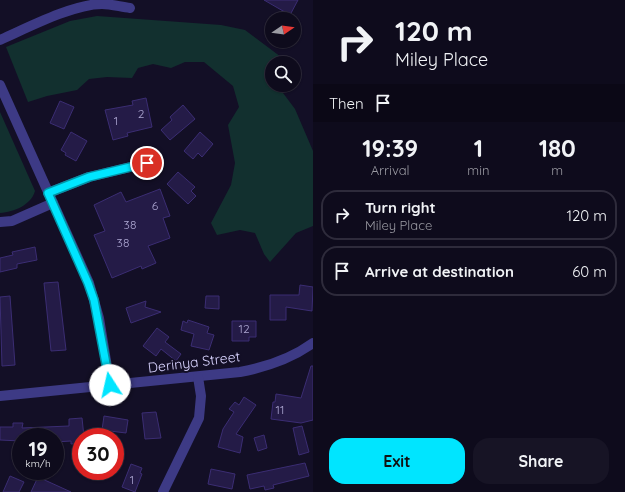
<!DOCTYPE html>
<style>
:root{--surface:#0e0b1c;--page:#171425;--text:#f1f3f6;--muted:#9b9ba3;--line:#2e2b3b;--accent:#00e5ff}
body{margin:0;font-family:Quicksand,sans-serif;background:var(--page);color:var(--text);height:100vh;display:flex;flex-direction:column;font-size:15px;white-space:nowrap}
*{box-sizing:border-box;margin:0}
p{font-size:13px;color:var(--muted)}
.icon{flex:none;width:22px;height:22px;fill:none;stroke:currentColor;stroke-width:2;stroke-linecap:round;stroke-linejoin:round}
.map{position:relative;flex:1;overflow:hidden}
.details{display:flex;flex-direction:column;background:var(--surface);width:312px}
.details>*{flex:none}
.banner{background:#0e0b1c;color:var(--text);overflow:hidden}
.needle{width:26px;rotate:77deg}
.tools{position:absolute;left:265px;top:12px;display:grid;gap:8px}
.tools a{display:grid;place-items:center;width:36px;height:36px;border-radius:50%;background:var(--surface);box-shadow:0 1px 3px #0004,0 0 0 1px var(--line);font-size:20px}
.speed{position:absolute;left:12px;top:428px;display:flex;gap:8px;font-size:20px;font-weight:700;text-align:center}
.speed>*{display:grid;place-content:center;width:52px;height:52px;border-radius:50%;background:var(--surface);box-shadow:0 1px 3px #0004,0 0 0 1px var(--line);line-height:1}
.speed small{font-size:10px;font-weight:400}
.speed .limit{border:6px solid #d22;background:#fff;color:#111}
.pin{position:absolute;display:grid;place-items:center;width:34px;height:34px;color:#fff;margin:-17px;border:2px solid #fff;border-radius:50%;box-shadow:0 1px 4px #0007}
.me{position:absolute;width:44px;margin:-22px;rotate:350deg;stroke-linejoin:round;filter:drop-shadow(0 0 3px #0008)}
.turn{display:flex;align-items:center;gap:14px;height:84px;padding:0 16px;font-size:18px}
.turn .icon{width:52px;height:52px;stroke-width:2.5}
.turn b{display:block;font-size:28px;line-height:34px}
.then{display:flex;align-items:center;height:38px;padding:0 16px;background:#0003;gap:8px;font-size:15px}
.eta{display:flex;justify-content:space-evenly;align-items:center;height:68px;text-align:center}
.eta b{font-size:24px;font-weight:700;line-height:28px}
.primary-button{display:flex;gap:8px;margin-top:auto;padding:8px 16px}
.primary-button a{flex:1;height:46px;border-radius:16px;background:var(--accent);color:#111;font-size:16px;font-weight:700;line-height:46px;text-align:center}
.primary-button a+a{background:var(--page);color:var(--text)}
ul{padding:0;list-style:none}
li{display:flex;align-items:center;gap:12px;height:50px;margin:0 8px 6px;padding:0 8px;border:2px solid var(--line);border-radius:16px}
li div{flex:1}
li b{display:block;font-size:15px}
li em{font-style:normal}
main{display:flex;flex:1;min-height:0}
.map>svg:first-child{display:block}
</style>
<main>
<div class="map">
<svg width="313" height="492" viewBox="0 0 313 492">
<rect width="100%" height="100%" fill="#130f26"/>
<!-- green -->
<g fill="#12302f">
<polygon points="97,16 221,25 245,30 285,60 283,63 272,63 272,85 279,85 280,89 295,109 313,151 313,226 296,233 270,262 264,254 255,233 240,230 217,235 211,223 231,185 235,163 228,125 239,107 233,86 204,62 185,62 171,68 153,64 138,68 132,78 107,77 89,79 77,90 47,96 28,102 6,47 70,21"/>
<path d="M 0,112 L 35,191 C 31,205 14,212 0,213 Z"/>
</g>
<!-- building -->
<g fill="#241b47" stroke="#3b2d73">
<polygon points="264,0 298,0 290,15"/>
<polygon points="146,98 152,127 127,133 128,136 113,140 105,110 133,105 132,101"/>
<polygon points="60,101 74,107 64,129 50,123"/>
<polygon points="183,105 195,119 170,140 161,130 172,120 170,117"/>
<polygon points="71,132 87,141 76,161 65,155 66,153 61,150"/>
<polygon points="200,132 213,144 202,157 198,153 193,159 184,151"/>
<polygon points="178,172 195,187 191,191 196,196 188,204 167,184"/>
<polygon points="160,189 170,216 163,218 170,238 148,246 156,263 142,269 141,266 112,278 94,235 105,231 94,205 121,192 126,202"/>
<polygon points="35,247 37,260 17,264 17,268 0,272 0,258 13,255 12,252"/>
<polygon points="58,282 66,350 51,351 44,283"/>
<polygon points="300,285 313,287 312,311 286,307 286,320 270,320 270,295 299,295"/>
<polygon points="10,296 15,365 2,366 0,297"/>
<polygon points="206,296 219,296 219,309 205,308"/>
<polygon points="146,301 145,307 161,312 131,323 126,308"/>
<polygon points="188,320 209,327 207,333 214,335 209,350 191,346 194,334 181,330 183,321 187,323"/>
<polygon points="232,321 256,321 256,337 249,337 249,341 232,341"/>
<polygon points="157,328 169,337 165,342 181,354 176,361 161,349 156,356 143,346"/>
<polygon points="311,366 313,366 313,420 301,423 271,419 273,402 275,402 276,394 301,398"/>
<polygon points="244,397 256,405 236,434 243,437 240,453 218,447 223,429 234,412 229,409 235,402 239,405"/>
<polygon points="156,412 161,438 145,439 142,413"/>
<polygon points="104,416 128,420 126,433 102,430"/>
<polygon points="82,418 84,437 81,437 81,443 71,444 71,441 55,442 55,437 21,437 21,441 0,440 0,427 13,427 13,423 23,423 22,428 69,426 69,419"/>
<polygon points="302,426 309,452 299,455 293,428"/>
<polygon points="264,435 267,448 258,451 254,438"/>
<polygon points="305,463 309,476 273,485 274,488 265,490 264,486 250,489 247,475"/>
<polygon points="131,464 142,468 140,473 142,474 135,492 122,487"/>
<polygon points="211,469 235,474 232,489 208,484"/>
<polygon points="10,476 24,482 19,492 3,492"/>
<polygon points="38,477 71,492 31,492"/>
</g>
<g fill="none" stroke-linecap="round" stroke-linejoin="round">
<!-- minor -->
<g stroke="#3d3a85" stroke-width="10">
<path d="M 0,40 C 27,28 73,4 102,4 C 111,4 121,7 130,8"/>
<polyline points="0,85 89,283 99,318 110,385"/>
<polyline points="48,193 89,177 147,163"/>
<polyline points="0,222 12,221 53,203"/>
<path d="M 0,396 L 240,372 C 267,367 291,359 313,343"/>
<polyline points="163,492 199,418 201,396 198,377"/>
</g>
</g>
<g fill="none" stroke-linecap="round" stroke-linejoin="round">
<!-- route casing -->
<g stroke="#0095a6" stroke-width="10">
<polyline id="route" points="110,385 94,300 88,283 48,193 89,177 147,163"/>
</g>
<!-- route -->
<use href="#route" stroke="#00e5ff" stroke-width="7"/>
</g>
<g text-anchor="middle" stroke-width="4" stroke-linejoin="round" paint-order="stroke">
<!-- number labels -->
<g font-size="12" fill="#aca6d1">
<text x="141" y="118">2</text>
<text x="116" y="125">1</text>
<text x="155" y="210">6</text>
<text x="130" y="229">38</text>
<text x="123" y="247">38</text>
<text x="244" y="333">12</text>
<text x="280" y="414">11</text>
<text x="132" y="484">1</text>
</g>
<!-- street labels -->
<g font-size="14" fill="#d9d4ff" stroke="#130f26">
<text transform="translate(194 362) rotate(-7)" y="5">Derinya Street</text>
</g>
</g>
</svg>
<div class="tools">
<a><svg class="needle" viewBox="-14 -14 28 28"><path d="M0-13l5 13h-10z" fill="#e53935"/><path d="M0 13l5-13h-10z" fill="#9b9ba3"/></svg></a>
<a><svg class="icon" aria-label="search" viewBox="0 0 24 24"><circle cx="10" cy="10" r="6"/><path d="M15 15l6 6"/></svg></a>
</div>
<div class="speed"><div>19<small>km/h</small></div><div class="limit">30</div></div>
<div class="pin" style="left:147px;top:163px;background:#d93025"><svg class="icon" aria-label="arrive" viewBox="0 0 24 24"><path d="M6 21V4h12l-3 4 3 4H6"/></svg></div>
<svg class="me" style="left:110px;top:385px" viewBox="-20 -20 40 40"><circle r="19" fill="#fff"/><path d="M0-13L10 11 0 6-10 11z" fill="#00e5ff"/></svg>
</div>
<section class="details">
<div class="banner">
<div class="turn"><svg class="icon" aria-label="right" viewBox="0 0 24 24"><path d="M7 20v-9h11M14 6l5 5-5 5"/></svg><div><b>120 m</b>Miley Place</div></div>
<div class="then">Then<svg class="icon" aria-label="arrive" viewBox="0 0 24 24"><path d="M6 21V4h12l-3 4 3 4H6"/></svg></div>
</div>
<div class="eta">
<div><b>19:39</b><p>Arrival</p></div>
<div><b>1</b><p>min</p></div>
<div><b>180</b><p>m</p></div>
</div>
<ul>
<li><svg class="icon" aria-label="right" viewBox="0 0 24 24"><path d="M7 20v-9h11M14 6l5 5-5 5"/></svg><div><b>Turn right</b><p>Miley Place</p></div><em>120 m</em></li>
<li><svg class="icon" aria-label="arrive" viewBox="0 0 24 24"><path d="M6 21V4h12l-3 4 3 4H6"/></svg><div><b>Arrive at destination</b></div><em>60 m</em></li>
</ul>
<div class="primary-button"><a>Exit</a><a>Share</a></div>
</section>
</main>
